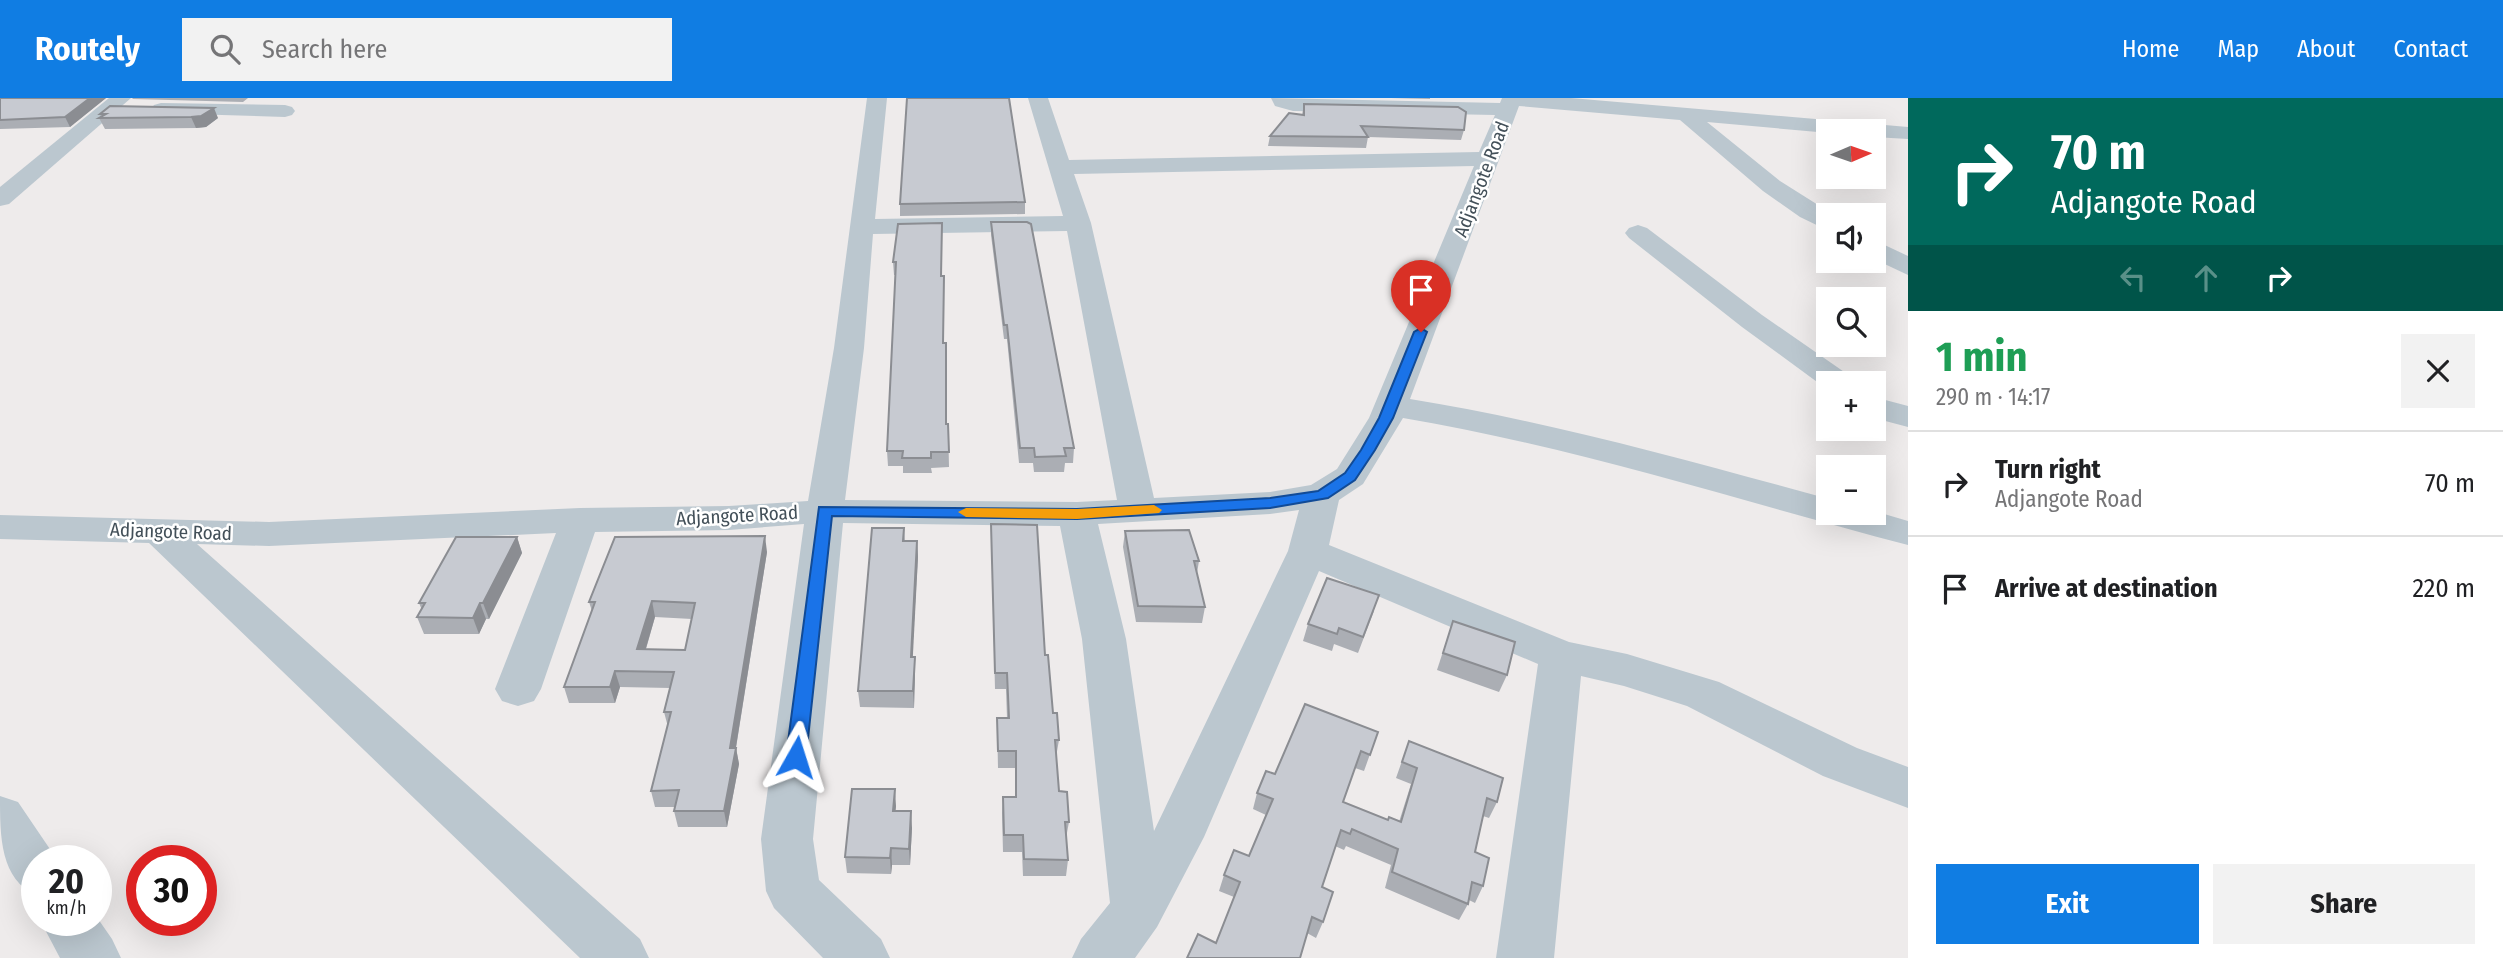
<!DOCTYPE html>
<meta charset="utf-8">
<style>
:root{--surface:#fff;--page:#f2f2f2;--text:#202124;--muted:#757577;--line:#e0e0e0;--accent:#107de3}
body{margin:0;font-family:"Fira Sans Condensed",sans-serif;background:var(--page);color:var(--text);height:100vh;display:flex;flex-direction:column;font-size:26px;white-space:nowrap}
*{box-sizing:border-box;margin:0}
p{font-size:23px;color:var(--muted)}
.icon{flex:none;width:38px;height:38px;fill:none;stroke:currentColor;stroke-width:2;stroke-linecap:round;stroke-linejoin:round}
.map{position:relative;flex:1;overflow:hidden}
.details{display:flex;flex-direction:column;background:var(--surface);width:595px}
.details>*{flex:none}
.top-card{background:#00695c;color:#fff;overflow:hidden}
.needle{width:46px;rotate:88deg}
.buttons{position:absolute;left:1816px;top:21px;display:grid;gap:14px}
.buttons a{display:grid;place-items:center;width:70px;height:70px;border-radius:0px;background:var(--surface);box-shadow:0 7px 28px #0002;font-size:35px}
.speed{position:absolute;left:21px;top:747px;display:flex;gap:14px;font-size:35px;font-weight:700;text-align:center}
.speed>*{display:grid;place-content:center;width:91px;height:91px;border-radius:50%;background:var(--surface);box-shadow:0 7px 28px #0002;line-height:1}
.speed small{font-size:18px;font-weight:400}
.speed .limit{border:10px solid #d22;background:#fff;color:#111}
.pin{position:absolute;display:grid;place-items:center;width:60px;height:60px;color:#fff;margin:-72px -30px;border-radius:50% 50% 50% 0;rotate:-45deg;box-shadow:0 0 7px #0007}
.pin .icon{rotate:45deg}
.me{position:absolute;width:77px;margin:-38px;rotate:6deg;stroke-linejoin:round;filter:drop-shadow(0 0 5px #0008)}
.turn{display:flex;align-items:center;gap:24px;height:147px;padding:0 28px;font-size:32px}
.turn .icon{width:91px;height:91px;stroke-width:2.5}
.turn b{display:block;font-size:49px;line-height:60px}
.lanes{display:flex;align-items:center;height:66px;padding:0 28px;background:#0003;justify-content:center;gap:35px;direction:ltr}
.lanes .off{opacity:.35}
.round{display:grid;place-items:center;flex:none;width:74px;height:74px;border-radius:0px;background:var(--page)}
.headline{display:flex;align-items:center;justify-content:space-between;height:119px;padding:0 28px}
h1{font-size:42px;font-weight:700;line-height:52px;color:#1e9e55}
.action{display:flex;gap:14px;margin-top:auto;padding:14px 28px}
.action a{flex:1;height:80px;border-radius:0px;background:var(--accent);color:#fff;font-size:28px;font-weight:700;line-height:80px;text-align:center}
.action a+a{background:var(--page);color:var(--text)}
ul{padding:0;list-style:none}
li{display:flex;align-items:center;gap:21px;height:105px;padding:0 28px;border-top:2px solid var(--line)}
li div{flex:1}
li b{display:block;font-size:26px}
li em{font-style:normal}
header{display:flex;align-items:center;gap:42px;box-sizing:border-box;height:98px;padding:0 35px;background:var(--accent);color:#fff}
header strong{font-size:33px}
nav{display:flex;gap:38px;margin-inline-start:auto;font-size:24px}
.search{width:490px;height:63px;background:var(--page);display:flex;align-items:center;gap:18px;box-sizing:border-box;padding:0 24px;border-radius:0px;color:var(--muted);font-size:26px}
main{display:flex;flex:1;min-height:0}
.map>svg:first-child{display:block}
</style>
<header>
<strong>Routely</strong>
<div class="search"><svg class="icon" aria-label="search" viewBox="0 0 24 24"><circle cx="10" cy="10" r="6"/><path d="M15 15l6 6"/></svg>Search here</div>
<nav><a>Home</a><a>Map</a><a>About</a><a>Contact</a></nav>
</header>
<main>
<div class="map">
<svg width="1908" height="860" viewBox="0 0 1908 860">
<rect width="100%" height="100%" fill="#eeebeb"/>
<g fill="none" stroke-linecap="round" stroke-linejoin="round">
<!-- minor -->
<g fill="#bbc7cf" fill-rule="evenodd">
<polygon points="109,0 131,0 9,106 0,108 0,89"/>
<path d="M 867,0 L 887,0 L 875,121 L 1063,118 L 1028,0 L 1048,0 L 1069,62 L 1479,54 L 1495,17 L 1293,13 L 1275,8 L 1271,0 L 1500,5 L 1502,0 L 1571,0 L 1908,29 L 1908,41 L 1874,39 L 1874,33 L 1829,35 L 1707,24 L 1780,83 L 1834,117 L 1829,117 L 1829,133 L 1800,119 L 1763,93 L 1680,22 L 1519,8 L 1410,301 C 1552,324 1690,363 1829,401 L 1829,415 L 1874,413 L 1908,423 L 1908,447 C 1740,403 1575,349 1403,320 L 1363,386 L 1339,402 L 1329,447 L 1569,544 L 1627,556 L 1719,584 L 1857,650 L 1908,669 L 1908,710 L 1823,678 L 1687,608 L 1624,588 L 1581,578 L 1554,860 L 1496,860 L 1538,566 L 1319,473 L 1204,739 L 1157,829 L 1135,860 L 1072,860 L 1081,841 L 1110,805 L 1082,541 L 1060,428 L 843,425 L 813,741 L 819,782 L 881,841 L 890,860 L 823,860 L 774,810 L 766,793 L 761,741 L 804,426 L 729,432 L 595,434 L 541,591 L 534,603 L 518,608 L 502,603 L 495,591 L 556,435 L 269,448 L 197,446 L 640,841 L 649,860 L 580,860 L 149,445 L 0,441 L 0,417 L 269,424 L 580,410 L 729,408 L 808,403 L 834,250 ZM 1474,68 L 1369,320 L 1337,371 L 1311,387 L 1270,394 L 1154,400 L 1091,125 L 1074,76 ZM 1067,133 L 1117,402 L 1077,404 L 845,402 L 864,250 L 873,136 ZM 1299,412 L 1288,453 L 1154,733 L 1126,541 L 1098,426 L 1270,416 Z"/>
<polygon points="161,5 285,7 292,9 295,13 292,17 285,19 154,15 151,11 154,7"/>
<polygon points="1638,127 1647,130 1762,217 1850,278 1855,285 1829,285 1828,292 1742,229 1629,140 1625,135 1629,130"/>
<polygon points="1874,142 1908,158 1908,177 1874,161"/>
<polygon points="1874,299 1908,308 1908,329 1874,320"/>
<path d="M 0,698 L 18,704 L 58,763 L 37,763 L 37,798 C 0,781 0,739 0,698 Z"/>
<polygon points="96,818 112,841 121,860 60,860 40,822 96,822"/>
</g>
</g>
<!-- wall -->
<g fill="#abaeb4" fill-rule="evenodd">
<polygon points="0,0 106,0 70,29 0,31"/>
<polygon points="132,0 248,0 243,4 133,1"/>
<polygon points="1391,0 1430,0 1430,1"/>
<polygon points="1304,6 1464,32 1461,42 1368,39 1366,50 1268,48 1270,38 1302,17"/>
<polygon points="110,8 218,20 206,29 196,30 105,31 99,20 101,19 100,16"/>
<polygon points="1025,104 1025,116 900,118 900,106"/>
<polygon points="991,124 1074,350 1073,365 1065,365 1064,374 1034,374 1033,365 1019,365 1007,241 1004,241 991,137"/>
<polygon points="898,126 941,178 946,326 948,326 949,369 931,370 932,375 903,375 903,368 888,368 887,353 895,177 894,177 893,164"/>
<polygon points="991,426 1045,557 1053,615 1059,642 1056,659 1059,693 1069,724 1066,740 1068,762 1066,778 1023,778 1022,754 1003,754 1002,715 1003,699 1015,699 1015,670 998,670 997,620 1007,620 1006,591 995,591"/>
<polygon points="904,430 905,443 917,443 918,459 912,559 915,559 914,610 860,609 858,593"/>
<polygon points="1125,433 1199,463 1197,475 1205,509 1202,525 1136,524 1123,449"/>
<polygon points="517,439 522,455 489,521 486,521 479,536 424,536 417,519 422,512 419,505"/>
<path d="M 767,454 L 736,650 L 739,666 L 727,729 L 678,729 L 674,713 L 675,709 L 655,709 L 651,693 L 668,629 L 664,614 L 670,590 L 620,589 L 615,605 L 569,605 L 564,589 L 592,513 L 589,504 ZM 655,519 L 692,521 L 685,552 L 646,551 Z"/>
<polygon points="1374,513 1358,555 1334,546 1332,553 1303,543 1308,526"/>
<polygon points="1453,523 1507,577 1499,594 1437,572"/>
<polygon points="1378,634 1364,673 1355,670 1343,704 1388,722 1399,724 1411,686 1396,680 1409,643 1497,704 1489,720 1483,718 1475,754 1483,788 1475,805 1469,802 1468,806 1459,822 1385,790 1391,767 1346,748 1344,752 1335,748 1322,789 1323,824 1316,840 1307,835 1216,845 1234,799 1219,793 1224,777 1249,758 1266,717 1253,711 1257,695 1275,676"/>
<polygon points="896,708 895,713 912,730 910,767 892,767 891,776 847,775 845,759"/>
</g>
<!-- shaded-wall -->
<g fill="#8b8d92">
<polygon points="90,0 106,0 70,29 65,19"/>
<polygon points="214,10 218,20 206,29 196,30 191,19"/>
<polygon points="765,438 767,454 735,655 736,650 739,666 727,729 724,713 730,650"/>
<polygon points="517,439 522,455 489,521 483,505"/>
<polygon points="917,443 918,459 912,575 911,559"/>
<polygon points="652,503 655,519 641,567 637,551"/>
<polygon points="480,505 486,521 479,536 473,520"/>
<polygon points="915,559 915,575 914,610 913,593"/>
<polygon points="615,573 620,589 615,605 610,589"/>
<polygon points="895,691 896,708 894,730 893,713"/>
<polygon points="911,713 912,730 910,767 909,751"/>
<polygon points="891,750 892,767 891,776 890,760"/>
</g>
<!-- building -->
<g fill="#c7cad1" stroke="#8b8d92" stroke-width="2" fill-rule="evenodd">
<polygon points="0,0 90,0 65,19 0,22"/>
<polygon points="907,0 1009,0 1025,104 900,106"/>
<polygon points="1304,6 1458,9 1466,14 1464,32 1361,28 1368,39 1270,38 1289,15 1304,17"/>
<polygon points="110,8 214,10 201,18 191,19 99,20 106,16 100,16"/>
<polygon points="991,124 1027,124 1031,126 1074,350 1064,350 1066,358 1035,359 1034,350 1020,350 1007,227 1004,227"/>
<polygon points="942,125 941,178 944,178 943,245 946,245 946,326 948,326 949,354 931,354 931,360 902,360 903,353 887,353 896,164 893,164 898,126"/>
<polygon points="991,426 1037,427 1045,557 1048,557 1053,615 1057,615 1059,642 1055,642 1059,693 1067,694 1069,724 1065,724 1068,762 1024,761 1023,737 1004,737 1003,699 1016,699 1016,653 998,653 997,620 1009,620 1007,575 995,575"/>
<polygon points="872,430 904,430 903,443 917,443 911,559 915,559 913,593 858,593"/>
<polygon points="1189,432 1199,463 1194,463 1205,509 1138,508 1125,433"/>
<path d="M 765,438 L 730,650 L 736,650 L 724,713 L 674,713 L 679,692 L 651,693 L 671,614 L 664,614 L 674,574 L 615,573 L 610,589 L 564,589 L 595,504 L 589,504 L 615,439 ZM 652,503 L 695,505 L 685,552 L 637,551 Z"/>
<polygon points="456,439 517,439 483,505 480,505 473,520 417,519 425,505 419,505"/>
<polygon points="1327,480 1379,497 1363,539 1339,530 1337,536 1308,526"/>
<polygon points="1453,523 1515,544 1507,577 1443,555"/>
<polygon points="1305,606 1378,634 1370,657 1361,653 1343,704 1388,722 1389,719 1401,724 1417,670 1402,664 1409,643 1503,680 1497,704 1487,700 1475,754 1489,760 1483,788 1472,784 1468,806 1392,774 1398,751 1352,731 1350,736 1341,732 1322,789 1333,794 1323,824 1312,819 1300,860 1187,860 1198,836 1216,845 1240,784 1224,777 1234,752 1249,758 1273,701 1257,695 1266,673 1275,676"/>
<polygon points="852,691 895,691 893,713 911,713 909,751 891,750 890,760 845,759"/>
</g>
<!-- route -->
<polygon fill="#1a73e8" stroke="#114b97" stroke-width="2" points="1421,230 1427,234 1393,320 1375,352 1355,382 1328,400 1270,410 1077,421 832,418 806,659 803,664 796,667 789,664 786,659 819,409 1077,411 1270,400 1318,393 1345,375 1361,352 1379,320 1414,234"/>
<!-- slow -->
<polygon fill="#f59e0b" points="1154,407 1162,412 1159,415 1077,421 966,419 958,414 966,410 1077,411"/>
<g text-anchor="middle" stroke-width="5" stroke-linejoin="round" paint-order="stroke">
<!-- street labels -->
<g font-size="19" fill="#435059" stroke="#fff">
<text transform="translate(1481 81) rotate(-69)" y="7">Adjangote Road</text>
<text transform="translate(737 417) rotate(-3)" y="7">Adjangote Road</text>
<text transform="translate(171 433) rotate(2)" y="7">Adjangote Road</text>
</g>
</g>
</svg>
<div class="buttons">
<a><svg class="needle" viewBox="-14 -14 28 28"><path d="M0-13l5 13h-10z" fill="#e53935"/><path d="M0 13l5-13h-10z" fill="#757577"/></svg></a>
<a><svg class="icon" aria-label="sound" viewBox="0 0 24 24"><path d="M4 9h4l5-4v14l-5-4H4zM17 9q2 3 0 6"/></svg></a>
<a><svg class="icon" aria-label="search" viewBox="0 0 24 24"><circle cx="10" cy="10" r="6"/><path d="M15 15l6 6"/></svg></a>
<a>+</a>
<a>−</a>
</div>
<div class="speed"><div>20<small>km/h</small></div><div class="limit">30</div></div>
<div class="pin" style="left:1421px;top:234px;background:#d93025"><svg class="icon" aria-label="arrive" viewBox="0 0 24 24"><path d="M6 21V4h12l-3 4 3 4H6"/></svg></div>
<svg class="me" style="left:796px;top:659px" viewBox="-20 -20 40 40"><path d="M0-17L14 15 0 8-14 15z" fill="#1a73e8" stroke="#fff" stroke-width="4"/></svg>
</div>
<section class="details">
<div class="top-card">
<div class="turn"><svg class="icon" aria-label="right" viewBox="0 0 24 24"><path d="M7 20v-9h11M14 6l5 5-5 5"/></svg><div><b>70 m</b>Adjangote Road</div></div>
<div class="lanes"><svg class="icon off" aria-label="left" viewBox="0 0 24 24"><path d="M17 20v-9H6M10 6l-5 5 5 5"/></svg><svg class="icon off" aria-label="ahead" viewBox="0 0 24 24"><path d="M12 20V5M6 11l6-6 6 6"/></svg><svg class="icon" aria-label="right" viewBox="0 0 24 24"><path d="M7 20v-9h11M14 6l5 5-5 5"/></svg></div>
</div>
<div class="headline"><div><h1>1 min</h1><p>290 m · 14:17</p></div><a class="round"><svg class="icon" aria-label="close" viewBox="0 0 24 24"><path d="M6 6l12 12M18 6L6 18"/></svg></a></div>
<ul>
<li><svg class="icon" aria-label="right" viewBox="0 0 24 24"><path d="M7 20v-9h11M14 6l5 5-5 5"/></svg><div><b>Turn right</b><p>Adjangote Road</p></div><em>70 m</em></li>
<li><svg class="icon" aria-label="arrive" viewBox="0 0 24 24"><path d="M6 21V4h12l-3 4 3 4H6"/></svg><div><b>Arrive at destination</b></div><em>220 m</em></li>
</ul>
<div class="action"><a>Exit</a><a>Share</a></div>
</section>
</main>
